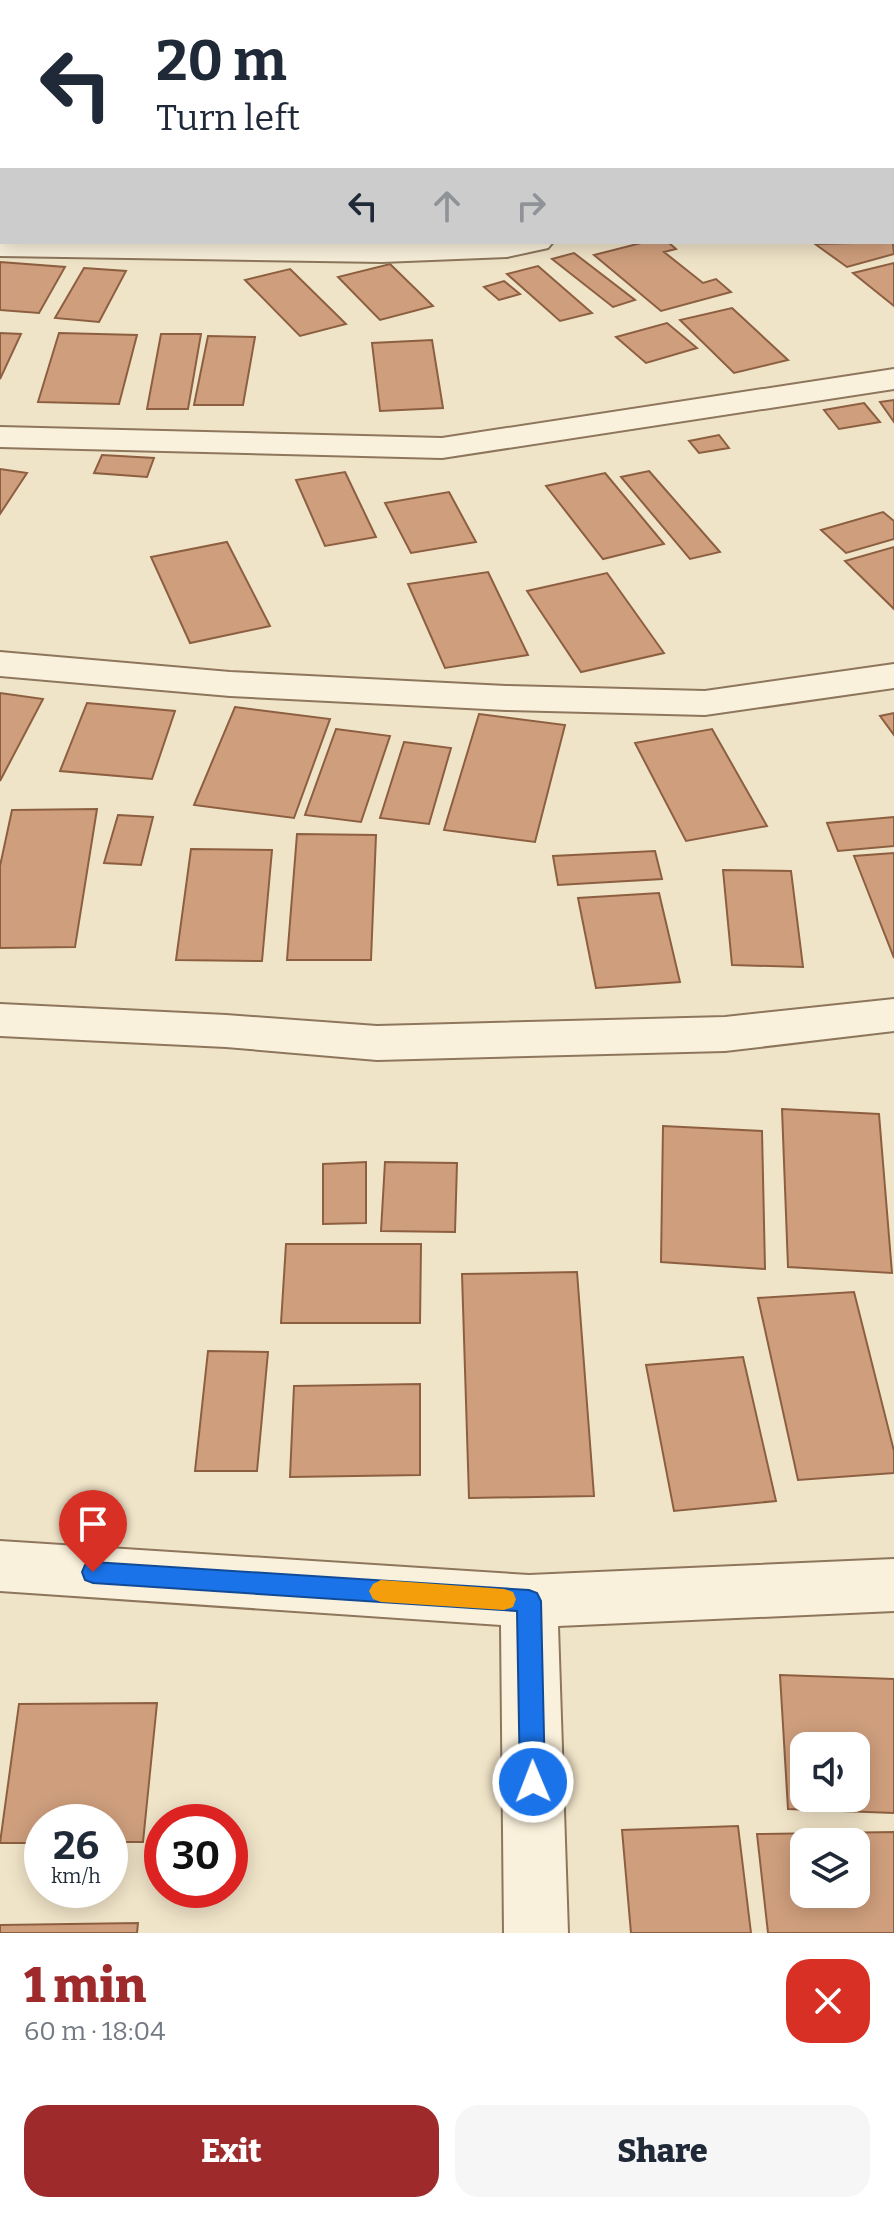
<!DOCTYPE html>
<meta charset="utf-8">
<style>
:root{--surface:#fff;--page:#f6f6f7;--text:#1f2937;--muted:#747a83;--accent:#9e2a2b}
body{margin:0;font-family:Bitter,serif;background:var(--page);color:var(--text);height:100vh;display:flex;flex-direction:column;font-size:30px;white-space:nowrap}
*{box-sizing:border-box;margin:0}
p{font-size:26px;color:var(--muted)}
.icon{flex:none;width:44px;height:44px;fill:none;stroke:currentColor;stroke-width:2;stroke-linecap:round;stroke-linejoin:round}
.map{position:relative;height:1933px;overflow:hidden}
.sheet{display:flex;flex-direction:column;background:var(--surface);flex:1}
.sheet>*{flex:none}
.hud{position:absolute;left:0px;top:0px;width:894px;height:244px;box-shadow:0 4px 20px #0003;background:#fff;color:var(--text);overflow:hidden}
.fabs{position:absolute;left:790px;top:1732px;display:grid;gap:16px}
.fabs a{display:grid;place-items:center;width:80px;height:80px;border-radius:16px;background:var(--surface);box-shadow:0 4px 20px #0003;font-size:40px}
.speed{position:absolute;left:24px;top:1804px;display:flex;gap:16px;font-size:40px;font-weight:700;text-align:center}
.speed>*{display:grid;place-content:center;width:104px;height:104px;border-radius:50%;background:var(--surface);box-shadow:0 4px 20px #0003;line-height:1}
.speed small{font-size:20px;font-weight:400}
.speed .limit{border:12px solid #d22;background:#fff;color:#111}
.pin{position:absolute;display:grid;place-items:center;width:68px;height:68px;color:#fff;margin:-82px -34px;border-radius:50% 50% 50% 0;rotate:-45deg;box-shadow:0 0 8px #0007}
.pin .icon{rotate:45deg}
.me{position:absolute;width:88px;margin:-44px;rotate:359deg;stroke-linejoin:round;filter:drop-shadow(0 0 6px #0008)}
.turn{display:flex;align-items:center;gap:28px;height:168px;padding:0 24px;font-size:36px}
.turn .icon{width:104px;height:104px;stroke-width:2.5}
.turn b{display:block;font-size:56px;line-height:68px}
.lanes{display:flex;align-items:center;height:76px;padding:0 24px;background:#0003;justify-content:center;gap:40px;direction:ltr}
.lanes .off{opacity:.35}
.round{display:grid;place-items:center;flex:none;width:84px;height:84px;border-radius:24px;background:var(--page)}
.head{display:flex;align-items:center;justify-content:space-between;height:136px;padding:0 24px}
h1{font-size:48px;font-weight:800;line-height:60px;color:var(--accent)}
.action{display:flex;gap:16px;margin-top:auto;padding:16px 24px}
.action a{flex:1;height:92px;border-radius:24px;background:var(--accent);color:#fff;font-size:32px;font-weight:800;line-height:92px;text-align:center}
.action a+a{background:var(--page);color:var(--text)}
.map>svg:first-child{display:block}
</style>
<div class="map">
<svg width="894" height="1933" viewBox="0 0 894 1933">
<rect width="100%" height="100%" fill="#f0e4c8"/>
<!-- building -->
<g fill="#cf9f7d" stroke="#8d5f41" stroke-width="2" fill-rule="evenodd">
<polygon points="401,0 474,0 475,2 403,2"/>
<polygon points="892,236 894,254 847,267 815,244 892,242"/>
<polygon points="645,242 668,242 676,249 664,252 703,283 716,279 731,292 661,311 594,255"/>
<polygon points="574,253 635,300 613,307 552,259"/>
<polygon points="0,262 65,267 39,313 0,310"/>
<polygon points="894,263 894,306 853,273"/>
<polygon points="390,264 433,306 380,320 338,277"/>
<polygon points="538,266 592,313 560,321 507,274"/>
<polygon points="84,268 126,271 99,322 55,318"/>
<polygon points="290,269 346,324 300,336 245,280"/>
<polygon points="504,281 520,294 499,300 484,287"/>
<polygon points="732,308 788,360 734,373 680,320"/>
<polygon points="667,323 697,348 646,363 616,337"/>
<polygon points="0,333 21,334 0,379"/>
<polygon points="59,333 137,335 119,404 38,402"/>
<polygon points="161,334 201,334 188,409 147,409"/>
<polygon points="208,336 255,337 243,405 194,405"/>
<polygon points="432,340 443,408 380,411 372,343"/>
<polygon points="894,400 894,422 880,402"/>
<polygon points="864,403 880,422 839,429 824,410"/>
<polygon points="719,435 729,448 699,453 689,441"/>
<polygon points="102,455 154,458 147,477 94,473"/>
<polygon points="0,469 27,473 0,514"/>
<polygon points="649,471 720,552 690,559 621,477"/>
<polygon points="345,472 376,537 325,546 296,480"/>
<polygon points="605,473 664,544 603,559 546,486"/>
<polygon points="449,492 476,542 411,553 385,503"/>
<polygon points="883,512 894,521 894,539 846,553 821,530"/>
<polygon points="227,542 270,626 190,643 151,557"/>
<polygon points="894,547 894,609 845,561"/>
<polygon points="488,572 528,655 445,668 408,584"/>
<polygon points="607,573 664,653 581,672 527,591"/>
<polygon points="0,693 43,699 0,781"/>
<polygon points="87,703 175,711 152,779 60,771"/>
<polygon points="235,707 330,719 294,818 194,805"/>
<polygon points="894,713 894,735 880,716"/>
<polygon points="479,714 565,725 535,842 444,830"/>
<polygon points="336,729 390,736 361,822 305,815"/>
<polygon points="712,729 767,826 686,841 635,743"/>
<polygon points="404,742 451,748 429,824 380,818"/>
<polygon points="97,809 75,947 0,948 0,866 12,810"/>
<polygon points="118,815 153,817 141,865 104,863"/>
<polygon points="894,817 894,846 838,851 827,823"/>
<polygon points="297,834 376,835 371,960 287,960"/>
<polygon points="191,849 272,850 262,961 176,960"/>
<polygon points="655,851 662,879 558,885 553,856"/>
<polygon points="894,853 894,958 854,856"/>
<polygon points="723,870 791,871 803,967 732,965"/>
<polygon points="659,893 680,982 596,988 578,898"/>
<polygon points="782,1109 879,1114 892,1273 788,1267"/>
<polygon points="663,1126 762,1131 765,1269 661,1262"/>
<polygon points="366,1162 366,1223 323,1224 323,1164"/>
<polygon points="385,1162 457,1163 455,1232 381,1231"/>
<polygon points="286,1244 421,1244 420,1323 281,1323"/>
<polygon points="577,1272 594,1496 469,1498 462,1274"/>
<polygon points="854,1292 894,1451 894,1473 798,1480 758,1298"/>
<polygon points="208,1351 268,1352 257,1471 195,1471"/>
<polygon points="743,1357 776,1501 674,1511 646,1365"/>
<polygon points="420,1384 420,1475 290,1477 294,1386"/>
<path d="M 780,1675 L 894,1679 L 894,1813 L 788,1809 ZM 804,1746 L 856,1746 L 856,1798 L 804,1798 Z"/>
<polygon points="157,1703 143,1842 110,1842 110,1822 42,1822 42,1843 0,1843 19,1704"/>
<polygon points="738,1826 751,1933 631,1933 622,1830"/>
<path d="M 894,1832 L 894,1933 L 768,1933 L 757,1834 ZM 804,1842 L 856,1842 L 856,1894 L 804,1894 Z"/>
<polygon points="138,1923 137,1933 0,1933 0,1925"/>
</g>
<g fill="none" stroke-linecap="round" stroke-linejoin="round">
<!-- minor casing -->
<g stroke="#8d765c" stroke-width="4">
<g id="minor">
<polygon points="2,46 2,62 0,63 0,47"/>
<rect x="0" y="105" width="2" height="16"/>
<polygon points="0,238 2,242 553,242 548,248 507,257 382,262 0,256"/>
<polygon points="894,369 894,389 442,458 0,447 0,427 442,438"/>
<polygon points="0,652 230,672 506,686 705,691 894,664 894,688 705,715 506,710 230,696 0,676"/>
<polygon points="894,999 894,1031 725,1051 377,1060 226,1047 0,1036 0,1004 226,1015 377,1026 725,1017"/>
<polygon points="0,1541 529,1575 894,1559 894,1611 558,1626 568,1933 504,1933 501,1625 0,1591"/>
</g>
</g>
<!-- minor -->
<use href="#minor" fill="#faf1dc" fill-rule="evenodd"/>
</g>
<!-- route -->
<polygon fill="#1a73e8" stroke="#114b97" stroke-width="2" points="93,1562 529,1590 537,1593 541,1601 545,1782 541,1791 533,1794 524,1791 520,1782 517,1611 93,1583 85,1580 82,1572 85,1565"/>
<!-- slow -->
<polygon fill="#f59e0b" points="381,1580 504,1589 513,1592 516,1599 513,1607 504,1610 381,1602 373,1599 369,1591 373,1584"/>
</svg>
<div class="fabs">
<a><svg class="icon" aria-label="sound" viewBox="0 0 24 24"><path d="M4 9h4l5-4v14l-5-4H4zM17 9q2 3 0 6"/></svg></a>
<a><svg class="icon" aria-label="layers" viewBox="0 0 24 24"><path d="M12 4l9 5-9 5-9-5zM3 14l9 5 9-5"/></svg></a>
</div>
<div class="speed"><div>26<small>km/h</small></div><div class="limit">30</div></div>
<div class="pin" style="left:93px;top:1572px;background:#d93025"><svg class="icon" aria-label="arrive" viewBox="0 0 24 24"><path d="M6 21V4h12l-3 4 3 4H6"/></svg></div>
<svg class="me" style="left:533px;top:1782px" viewBox="-20 -20 40 40"><circle r="17" fill="#1a73e8" stroke="#fff" stroke-width="3"/><path d="M0-11L8 9 0 5-8 9z" fill="#fff"/></svg>
<div class="hud">
<div class="turn"><svg class="icon" aria-label="left" viewBox="0 0 24 24"><path d="M17 20v-9H6M10 6l-5 5 5 5"/></svg><div><b>20 m</b>Turn left</div></div>
<div class="lanes"><svg class="icon" aria-label="left" viewBox="0 0 24 24"><path d="M17 20v-9H6M10 6l-5 5 5 5"/></svg><svg class="icon off" aria-label="ahead" viewBox="0 0 24 24"><path d="M12 20V5M6 11l6-6 6 6"/></svg><svg class="icon off" aria-label="right" viewBox="0 0 24 24"><path d="M7 20v-9h11M14 6l5 5-5 5"/></svg></div>
</div>
</div>
<section class="sheet">
<div class="head"><div><h1>1 min</h1><p>60 m · 18:04</p></div><a class="round" style="background:#d93025;color:#fff"><svg class="icon" aria-label="close" viewBox="0 0 24 24"><path d="M6 6l12 12M18 6L6 18"/></svg></a></div>
<div class="action"><a>Exit</a><a>Share</a></div>
</section>
